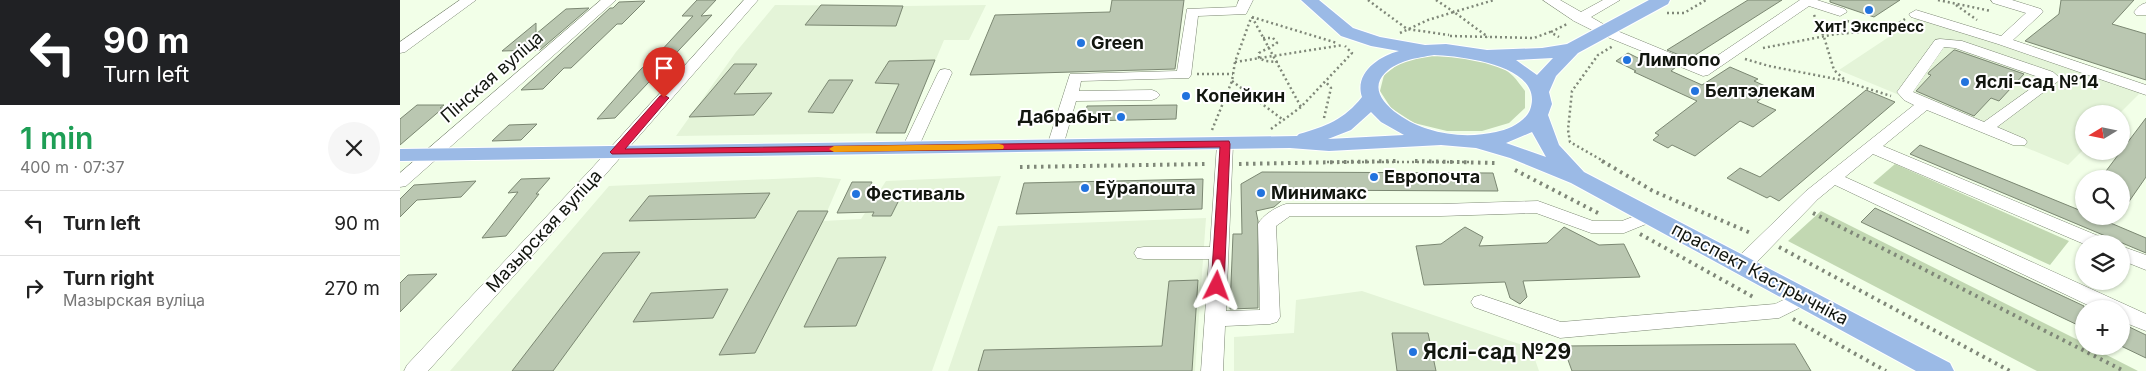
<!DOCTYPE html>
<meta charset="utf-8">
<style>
:root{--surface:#fff;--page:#f6f6f6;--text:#222;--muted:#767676;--line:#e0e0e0}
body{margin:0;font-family:Inter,sans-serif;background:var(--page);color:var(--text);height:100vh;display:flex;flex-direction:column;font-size:19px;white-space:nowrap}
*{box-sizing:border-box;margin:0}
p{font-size:16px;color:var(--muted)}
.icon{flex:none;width:28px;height:28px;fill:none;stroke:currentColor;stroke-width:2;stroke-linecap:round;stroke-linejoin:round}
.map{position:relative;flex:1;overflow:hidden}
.side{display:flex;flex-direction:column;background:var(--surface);width:400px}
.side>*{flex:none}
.hud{background:#202124;color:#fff;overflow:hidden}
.needle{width:32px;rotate:260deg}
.buttons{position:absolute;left:1675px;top:105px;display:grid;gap:10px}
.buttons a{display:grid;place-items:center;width:55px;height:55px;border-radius:50%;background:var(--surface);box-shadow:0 1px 4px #0004;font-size:25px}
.pin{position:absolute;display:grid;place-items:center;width:42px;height:42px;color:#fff;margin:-51px -21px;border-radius:50% 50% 50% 0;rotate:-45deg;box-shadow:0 0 5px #0007}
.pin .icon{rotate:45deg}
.me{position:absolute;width:55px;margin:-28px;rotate:3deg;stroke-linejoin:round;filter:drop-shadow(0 0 4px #0008)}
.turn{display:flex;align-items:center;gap:18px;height:105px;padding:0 20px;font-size:22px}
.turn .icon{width:65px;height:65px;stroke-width:2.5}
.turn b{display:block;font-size:35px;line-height:42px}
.round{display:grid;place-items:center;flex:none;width:52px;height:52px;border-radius:26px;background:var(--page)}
.summary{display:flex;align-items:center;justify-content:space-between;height:85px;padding:0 20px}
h1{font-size:30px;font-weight:600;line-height:38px;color:#1e9e55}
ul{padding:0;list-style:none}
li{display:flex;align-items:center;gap:15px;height:65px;padding:0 20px;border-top:1px solid var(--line)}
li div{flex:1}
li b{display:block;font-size:19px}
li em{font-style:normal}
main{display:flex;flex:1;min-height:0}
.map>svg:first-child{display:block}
</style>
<main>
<section class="side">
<div class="hud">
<div class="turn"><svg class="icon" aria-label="left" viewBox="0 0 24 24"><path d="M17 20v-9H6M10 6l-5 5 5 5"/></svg><div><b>90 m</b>Turn left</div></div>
</div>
<div class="summary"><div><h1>1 min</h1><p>400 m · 07:37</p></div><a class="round"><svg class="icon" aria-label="close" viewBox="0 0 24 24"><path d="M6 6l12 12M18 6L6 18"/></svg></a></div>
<ul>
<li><svg class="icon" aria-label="left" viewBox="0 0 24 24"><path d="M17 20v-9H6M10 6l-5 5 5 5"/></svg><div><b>Turn left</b></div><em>90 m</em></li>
<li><svg class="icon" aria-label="right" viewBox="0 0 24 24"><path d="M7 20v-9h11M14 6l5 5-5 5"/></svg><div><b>Turn right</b><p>Мазырская вуліца</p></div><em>270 m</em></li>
</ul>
</section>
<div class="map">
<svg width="1746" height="371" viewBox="0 0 1746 371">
<rect width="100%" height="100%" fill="#f2ffe8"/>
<!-- built -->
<g fill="#e4f4d8">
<polygon points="375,5 503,6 586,5 569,40 544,40 505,133 276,136 336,52"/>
<polygon points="1519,17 1740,93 1719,114 1684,114 1684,149 1668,165 1439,70"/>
<polygon points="601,176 532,371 50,371 209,186 418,177 441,179 423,221 461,219 486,181"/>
<polygon points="806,218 795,371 548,371 598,226"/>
<polygon points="962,291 1131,348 1139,371 834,371 834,337 894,333 896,300"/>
</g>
<!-- green -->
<g fill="#c2d8b2">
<path d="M 1027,55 C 1053,55 1093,56 1113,76 C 1117,80 1121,86 1125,91 L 1125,108 L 1109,123 L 1082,131 L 1047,131 L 1014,123 L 991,108 L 980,91 L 984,75 L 1001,62 Z"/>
<polygon points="1495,164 1669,241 1650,265 1473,183"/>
<polygon points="1421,211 1684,343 1684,346 1689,346 1738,371 1637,371 1388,241"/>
</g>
<!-- building -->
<g fill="#bac7b1" stroke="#7b8772">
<polygon points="297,0 316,0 301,16 312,15 215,118 197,119 241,69 259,53 293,16 282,16"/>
<polygon points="712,0 784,0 775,69 570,75 595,15 710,12"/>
<polygon points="1348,0 1382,0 1289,59 1267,50"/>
<polygon points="1430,0 1500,0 1474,17 1430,2"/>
<polygon points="1661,0 1734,0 1712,24 1746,34 1746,80 1625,41 1659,14"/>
<polygon points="245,1 222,24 217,24 171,68 164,68 143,89 121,90 210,8 213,8 219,2"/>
<polygon points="421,5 503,6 496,26 405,25"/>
<polygon points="189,8 140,50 102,51 136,23 136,34 166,9"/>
<polygon points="1554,50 1555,50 1624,74 1599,101 1591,98 1574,116 1516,91 1531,75 1528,74 1529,72"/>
<polygon points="1228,53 1246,62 1253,58 1276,67 1271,71 1302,85 1330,67 1358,79 1354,81 1372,89 1357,102 1376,110 1353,127 1340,121 1295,156 1272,145 1268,148 1253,140 1259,135 1255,133 1297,101 1234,72 1236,71 1216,61"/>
<polygon points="535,60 505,133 476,133 499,84 475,83 489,61"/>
<polygon points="334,64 357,64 334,94 372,93 354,115 289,117"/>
<polygon points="429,80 453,80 433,113 408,112"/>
<polygon points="1466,90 1495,102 1379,201 1370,196 1367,198 1327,178 1340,168 1360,177"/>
<polygon points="17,105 44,105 40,108 43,108 0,145 0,119"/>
<polygon points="777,105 776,119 684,121 687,106"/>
<polygon points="1746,118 1746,177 1721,213 1721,179 1700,179"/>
<polygon points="137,124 121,140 92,141 109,125"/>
<polygon points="1520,145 1684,212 1684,216 1694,216 1746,238 1746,253 1510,154"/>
<polygon points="862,172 1093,173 1098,191 881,190 881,201 874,207 856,211 858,221 858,308 830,309 833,234 842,234 841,184"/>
<polygon points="150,178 136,194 139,194 106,236 82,238 118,192 108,193 121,179"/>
<polygon points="803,179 802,209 616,214 624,183"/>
<polygon points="76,181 61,197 17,200 0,217 0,199 14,185"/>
<polygon points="452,182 472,182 467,192 503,192 491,216 472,216 474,212 437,213"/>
<polygon points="370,193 355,218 229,221 249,196"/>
<polygon points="1475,208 1684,306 1684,328 1461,222"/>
<polygon points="398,211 428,211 355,353 319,355"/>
<polygon points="1065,227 1083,237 1079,246 1147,243 1164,227 1199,245 1224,244 1240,277 1123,281 1127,297 1120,304 1110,298 1105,282 1024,285 1016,246 1041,244"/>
<polygon points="240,252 153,371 112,371 203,253"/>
<polygon points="486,257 456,326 404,327 438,258"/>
<polygon points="37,274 0,312 0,283 8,275"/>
<polygon points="798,280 792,371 578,371 584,350 762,346 769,281"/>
<polygon points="328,289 313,318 233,322 251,293"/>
<polygon points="1721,323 1746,335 1746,358 1721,346"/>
<polygon points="992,333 1028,333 1036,371 997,371"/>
<polygon points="1395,344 1411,371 1172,371 1163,346"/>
</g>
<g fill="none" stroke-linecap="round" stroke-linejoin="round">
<!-- minor casing -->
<g stroke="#7c8773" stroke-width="1">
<g id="minor">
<polygon points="60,0 76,0 5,52 0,53 0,42"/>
<polygon points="201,0 216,0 6,186 0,187 0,173"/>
<polygon points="344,0 358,0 205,175 28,371 4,371 7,365 193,167"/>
<polygon points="839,0 853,0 846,14 798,16 791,75 789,78 681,81 679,91 752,90 757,92 760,95 757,98 752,100 676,101 663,146 661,150 649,150 647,146 670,74 777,71 787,9 836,7"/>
<polygon points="1143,0 1160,0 1181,12 1203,0 1220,0 1191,17 1210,28 1302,66 1400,0 1417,0 1445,9 1447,12 1440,16 1409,6 1308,75 1303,76 1200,34 1174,21"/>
<polygon points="1591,0 1612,0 1641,9 1643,12 1613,40 1746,85 1746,95 1598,44 1511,17 1509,14 1516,10 1601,36 1626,13 1593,3"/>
<path d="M 1746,3 L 1746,15 L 1736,15 L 1734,12 C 1738,7 1741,4 1746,3 Z"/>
<path d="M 1540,39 L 1562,41 L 1653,72 L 1661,79 L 1597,127 L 1625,139 L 1627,142 L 1625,145 L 1613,145 L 1527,110 L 1483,146 L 1708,240 L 1710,244 L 1684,244 L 1473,154 L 1445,177 L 1746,314 L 1746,331 L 1721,321 L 1721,309 L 1696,309 L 1435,185 L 1418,199 L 1349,270 L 1342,272 L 1335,270 L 1332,265 L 1335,260 L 1406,191 L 1514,105 L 1504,100 L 1497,92 L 1535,40 ZM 1544,47 L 1555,48 L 1644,79 L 1584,122 L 1513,92 Z"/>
<polygon points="545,69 550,70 552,73 518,148 516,152 504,152 502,148 538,73 540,70"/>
<path d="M 825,139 L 831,140 L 833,144 L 826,311 L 860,310 L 858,224 C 863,215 876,207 886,204 L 1041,204 L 1138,201 L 1193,221 L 1222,221 L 1250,210 L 1256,212 L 1259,216 L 1256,220 L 1224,233 L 1191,233 L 1136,213 L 1041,216 L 890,216 L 876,226 L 880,317 L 877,322 L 870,324 L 825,326 L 823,371 L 801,371 L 809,259 L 744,259 L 737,258 L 734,253 L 737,248 L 744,247 L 810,247 L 817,144 L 819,140 Z"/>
<polygon points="1721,246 1746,255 1746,270 1721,260"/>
<polygon points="1404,290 1411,292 1414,297 1411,302 1379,318 1160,338 1074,307 1071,302 1074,297 1081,295 1161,322 1375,304"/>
</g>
</g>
<!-- major casing -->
<g stroke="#fff" stroke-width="2">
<path id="major" d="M 901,0 L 919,0 L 953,28 L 980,37 L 1025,45 L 1046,44 L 1087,50 L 1142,48 L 1167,44 L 1249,0 L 1270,0 L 1268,4 L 1178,53 L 1156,76 L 1149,92 L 1152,104 L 1148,115 L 1159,145 L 1184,172 L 1550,363 L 1554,371 L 1516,371 L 1171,183 L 1110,158 L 1076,148 L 1041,145 L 929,151 L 890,148 L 0,161 L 0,149 L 897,136 L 899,134 C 925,127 945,119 962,97 C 954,73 979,56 999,51 L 971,46 L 941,36 ZM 1034,55 C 1060,56 1146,65 1130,110 C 1125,122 1108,130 1096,132 C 1074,137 1049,136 1028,129 C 1009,124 961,97 985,73 C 998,60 1017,58 1034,55 ZM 1153,58 L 1137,75 L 1116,60 ZM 971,112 L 981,122 L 1004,135 L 928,139 L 951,130 ZM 1132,132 L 1146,157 L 1106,143 Z"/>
</g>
<!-- path-far1 -->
<g stroke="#7f8778" stroke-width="2.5" stroke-dasharray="2 3" stroke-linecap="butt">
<polyline points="968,0 1007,29 1049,35"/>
<polyline points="1036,0 1054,12 1094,0"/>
<polyline points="1538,0 1591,11"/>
<polyline points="1556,5 1577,20"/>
<polyline points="1267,13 1284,13 1306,0"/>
<polyline points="1414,15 1424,37 1434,70 1445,80"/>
<polyline points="852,17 937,43"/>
<polyline points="852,17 901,107"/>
<polyline points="1447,21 1485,30"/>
<polyline points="1151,32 1167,24"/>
<polyline points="1000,33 1028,20 1054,12 1088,37"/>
<polyline points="1050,36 1134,38 1150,32 1159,37"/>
<polyline points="863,38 873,38 877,43 859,53 859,58 865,61 878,62"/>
<polyline points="1363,48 1436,34 1488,30 1505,19"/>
<polyline points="1345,59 1369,66 1441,80 1491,96"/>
<polyline points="835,62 943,45"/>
<polyline points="797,74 833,74"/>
<polyline points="832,81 882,119"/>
<polyline points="924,118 931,88 925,81"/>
<polyline points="871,129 901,107 952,53 945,46"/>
<polyline points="812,130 832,81 835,62 851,18"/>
<polyline points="927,162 1070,162"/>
<polyline points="1205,162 1170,142 1168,130 1172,91 1198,55 1213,46"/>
</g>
<!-- path -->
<g stroke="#7f8778" stroke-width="4" stroke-dasharray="2.5 4.5" stroke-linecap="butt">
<polyline points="1015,161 1095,163"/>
<polyline points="1202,161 1253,191 1353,234"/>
<polyline points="839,164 997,161"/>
<polyline points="620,167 808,164"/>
<polyline points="1115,170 1198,213"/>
<polyline points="1413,213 1724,371"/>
<polyline points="1240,234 1355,298"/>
<polyline points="1379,247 1610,371"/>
<polyline points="1393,319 1486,371"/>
</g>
<!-- minor -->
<use href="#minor" fill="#fff" fill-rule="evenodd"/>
<!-- major -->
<use href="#major" fill="#9bbae6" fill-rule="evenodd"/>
</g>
<!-- route -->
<polygon fill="#e11d48" stroke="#92132f" points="264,95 269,98 267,100 225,149 829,141 830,144 824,286 822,289 813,289 811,286 820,147 212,154 210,152 212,150 260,96"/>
<!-- slow -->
<polygon fill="#f59e0b" points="599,144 603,145 604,147 603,149 434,152 429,149 434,146"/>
<!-- markers -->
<g fill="#2273de" stroke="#fff" stroke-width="2">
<circle cx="1469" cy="10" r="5"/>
<circle cx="681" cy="43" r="5"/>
<circle cx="1227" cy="60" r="5"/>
<circle cx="1565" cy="82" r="5"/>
<circle cx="1295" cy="91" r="5"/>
<circle cx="786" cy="96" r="5"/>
<circle cx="721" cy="117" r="5"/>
<circle cx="974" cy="177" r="5"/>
<circle cx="685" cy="188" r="5"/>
<circle cx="861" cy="193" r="5"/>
<circle cx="456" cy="194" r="5"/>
<circle cx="1013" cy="352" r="5"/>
</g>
<g text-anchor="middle" stroke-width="4" stroke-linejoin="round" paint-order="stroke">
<!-- far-poi labels -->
<g font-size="15" font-weight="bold" fill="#12160f" stroke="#fff">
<text x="1469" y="32">Хит! Экспресс</text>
</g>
<!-- poi labels -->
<g font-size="18" font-weight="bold" fill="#12160f" stroke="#fff" text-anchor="start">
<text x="691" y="49">Green</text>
<text x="1237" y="66">Лимпопо</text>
<text x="1575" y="88">Яслі-сад №14</text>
<text x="1305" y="97">Белтэлекам</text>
<text x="796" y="102">Копейкин</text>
<text x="711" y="123" text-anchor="end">Дабрабыт</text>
<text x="984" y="183">Европочта</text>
<text x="695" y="194">Еўрапошта</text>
<text x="871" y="199">Минимакс</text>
<text x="466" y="200">Фестиваль</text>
</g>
<!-- street labels -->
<g font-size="18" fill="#12160f" stroke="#fff">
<text transform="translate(92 77) rotate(-41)" y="6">Пінская вуліца</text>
<text transform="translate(144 231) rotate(-47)" y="6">Мазырская вуліца</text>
<text transform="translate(1360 274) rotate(28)" y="6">праспект Кастрычніка</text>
</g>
<!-- near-poi labels -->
<g font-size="21" font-weight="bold" fill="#12160f" stroke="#fff" text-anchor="start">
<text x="1023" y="359">Яслі-сад №29</text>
</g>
</g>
</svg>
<div class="buttons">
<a><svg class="needle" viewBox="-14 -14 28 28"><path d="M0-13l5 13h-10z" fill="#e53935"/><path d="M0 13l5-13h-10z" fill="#767676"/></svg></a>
<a><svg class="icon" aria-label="search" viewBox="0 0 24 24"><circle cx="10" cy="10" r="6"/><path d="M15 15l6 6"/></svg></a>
<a><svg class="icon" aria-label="layers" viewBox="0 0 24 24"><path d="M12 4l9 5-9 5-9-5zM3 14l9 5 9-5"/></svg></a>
<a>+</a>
</div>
<div class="pin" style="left:264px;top:98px;background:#d93025"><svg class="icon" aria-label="arrive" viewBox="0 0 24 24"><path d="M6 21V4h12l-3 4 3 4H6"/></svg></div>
<svg class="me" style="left:817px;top:286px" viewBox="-20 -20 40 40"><path d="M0-17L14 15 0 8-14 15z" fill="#e11d48" stroke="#fff" stroke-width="4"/></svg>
</div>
</main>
